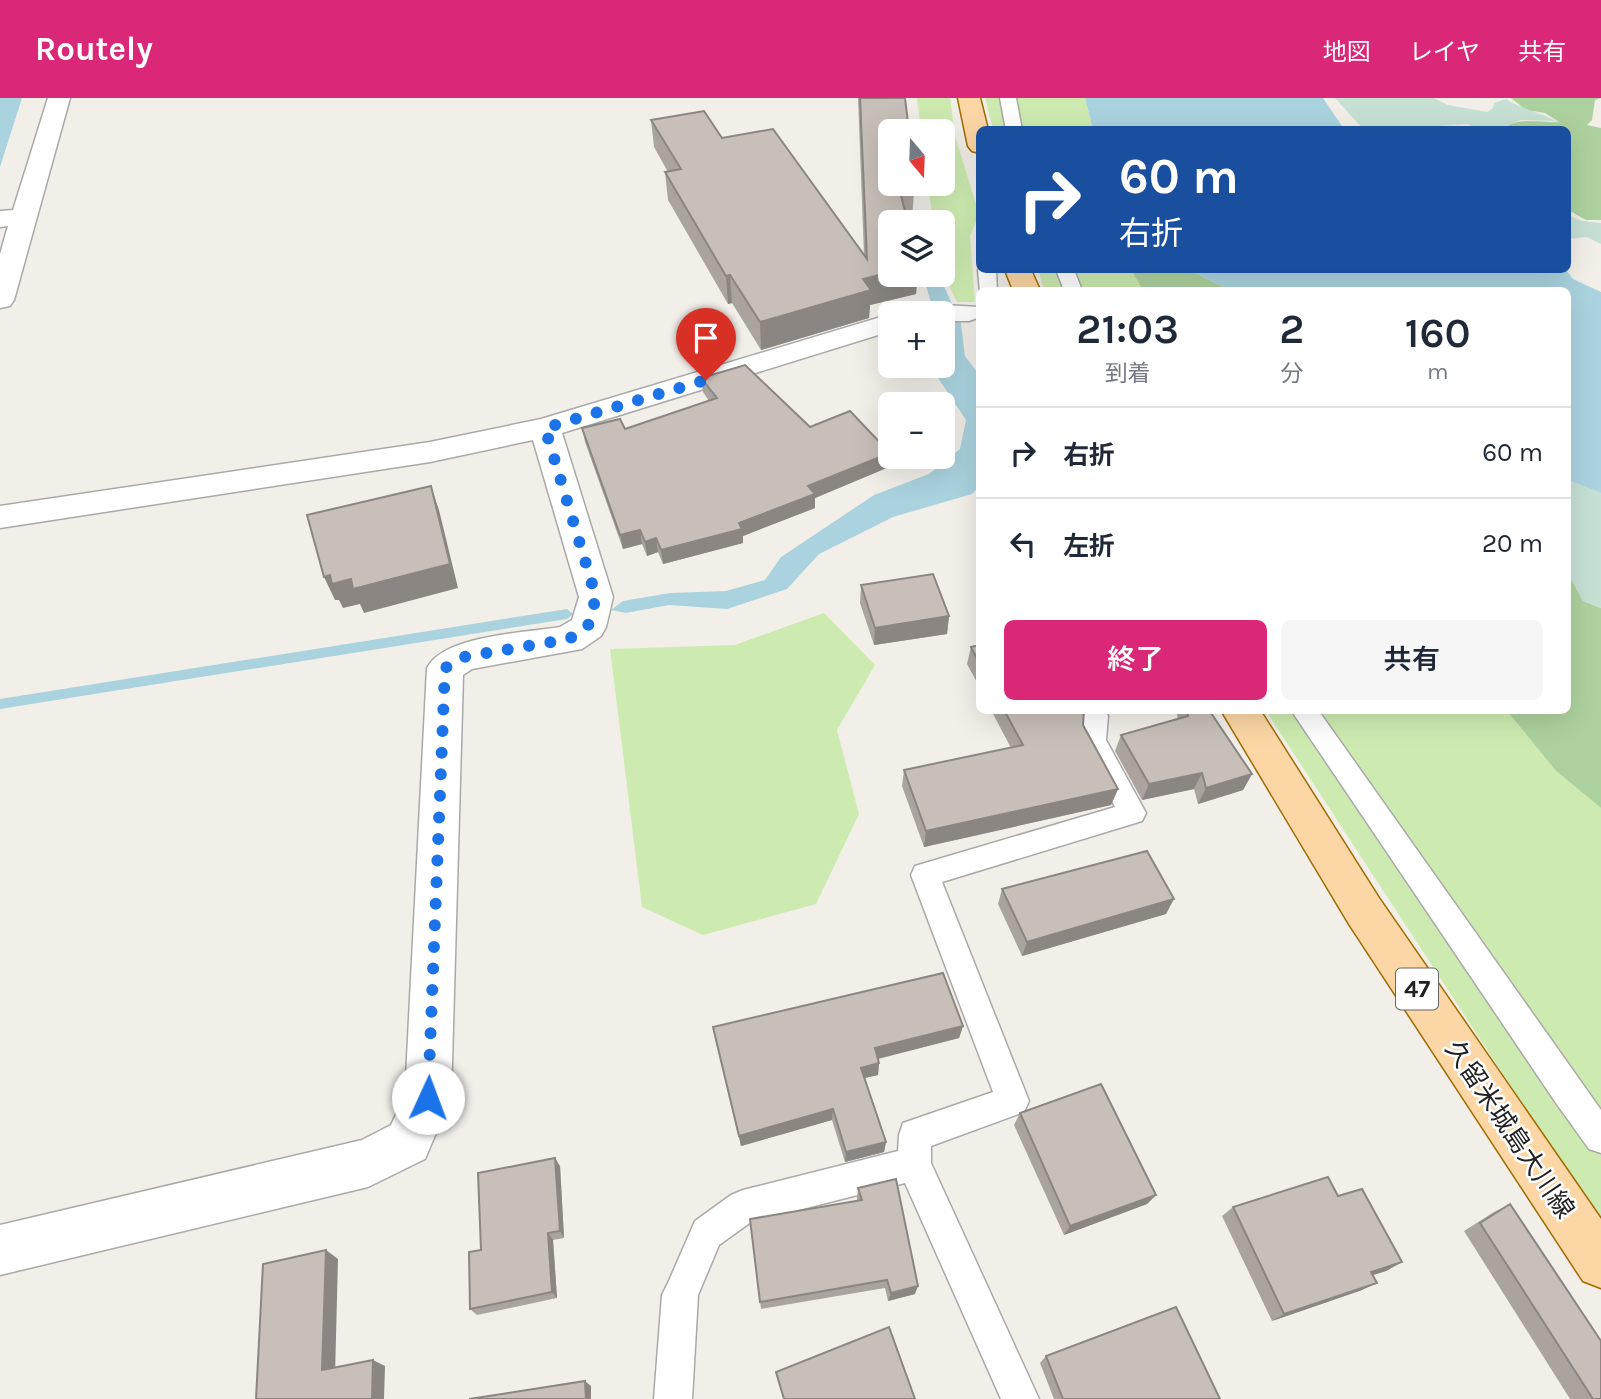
<!DOCTYPE html>
<html lang="ja">
<meta charset="utf-8">
<style>
:root{--surface:#fff;--page:#f6f6f7;--text:#1f2937;--muted:#747a83;--line:#e0e1e3;--accent:#db2777}
body{margin:0;font-family:Karla,"Noto Sans JP",sans-serif;background:var(--page);color:var(--text);height:100vh;display:flex;flex-direction:column;font-size:26px;white-space:nowrap}
*{box-sizing:border-box;margin:0}
p{font-size:23px;color:var(--muted)}
.icon{flex:none;width:38px;height:38px;fill:none;stroke:currentColor;stroke-width:2;stroke-linecap:round;stroke-linejoin:round}
.map{position:relative;flex:1;overflow:hidden}
.side{position:absolute;left:976px;top:189px;width:595px;height:427px;display:flex;flex-direction:column;background:var(--surface);border-radius:10px;box-shadow:0 7px 28px #0002}
.side>*{flex:none}
.guide{position:absolute;left:976px;top:28px;width:595px;height:147px;border-radius:10px;box-shadow:0 7px 28px #0002;background:#1a4fa0;color:#fff;overflow:hidden}
.needle{width:46px;rotate:161deg}
.tools{position:absolute;left:878px;top:21px;display:grid;gap:14px}
.tools a{display:grid;place-items:center;width:77px;height:77px;border-radius:10px;background:var(--surface);box-shadow:0 7px 28px #0002;font-size:35px}
.pin{position:absolute;display:grid;place-items:center;width:60px;height:60px;color:#fff;margin:-72px -30px;border-radius:50% 50% 50% 0;rotate:-45deg;box-shadow:0 0 7px #0007}
.pin .icon{rotate:45deg}
.me{position:absolute;width:77px;margin:-38px;rotate:2deg;stroke-linejoin:round;filter:drop-shadow(0 0 5px #0008)}
.turn{display:flex;align-items:center;gap:24px;height:147px;padding:0 28px;font-size:32px}
.turn .icon{width:91px;height:91px;stroke-width:2.5}
.turn b{display:block;font-size:49px;line-height:60px}
.eta{display:flex;justify-content:space-evenly;align-items:center;height:119px;text-align:center}
.eta b{font-size:42px;font-weight:600;line-height:49px}
.action{display:flex;gap:14px;margin-top:auto;padding:14px 28px}
.action a{flex:1;height:80px;border-radius:10px;background:var(--accent);color:#fff;font-size:28px;font-weight:600;line-height:80px;text-align:center}
.action a+a{background:var(--page);color:var(--text)}
ul{padding:0;list-style:none}
li{display:flex;align-items:center;gap:21px;height:91px;padding:0 28px;border-top:2px solid var(--line)}
li div{flex:1}
li b{display:block;font-size:26px}
li em{font-style:normal}
header{display:flex;align-items:center;gap:42px;box-sizing:border-box;height:98px;padding:0 35px;background:var(--accent);color:#fff}
header strong{font-size:33px}
nav{display:flex;gap:38px;margin-inline-start:auto;font-size:24px}
.map>svg:first-child{display:block}
</style>
<header>
<strong>Routely</strong>
<nav><a>地図</a><a>レイヤ</a><a>共有</a></nav>
</header>
<div class="map">
<svg width="1601" height="1301" viewBox="0 0 1601 1301">
<rect width="100%" height="100%" fill="#f2efe9"/>
<!-- grass -->
<g fill="#cdebb0">
<polygon points="917,0 950,0 955,38 979,116 970,138 975,204 957,204 943,175 943,124 933,124 928,86 943,86 943,33 921,33"/>
<polygon points="985,0 1085,0 1093,31 993,31"/>
<polygon points="1038,172 1131,172 1143,192 1044,192"/>
<polygon points="824,515 875,567 837,632 859,716 816,806 703,837 642,809 610,551 735,547"/>
<polygon points="1266,613 1507,613 1556,673 1601,710 1601,1118 1538,1030"/>
</g>
<!-- forest -->
<g fill="#add19e">
<path d="M 1511,0 L 1601,0 L 1595,2 L 1592,22 L 1587,27 L 1601,30 L 1601,122 L 1586,122 L 1568,112 L 1568,32 L 1503,31 C 1517,18 1542,25 1559,24 L 1545,15 L 1526,12 Z"/>
<polygon points="1131,172 1190,172 1229,192 1143,192"/>
<polygon points="1568,475 1583,503 1601,510 1601,710 1556,673 1507,613 1568,612"/>
</g>
<!-- wetland -->
<g fill="#c6e0d4">
<path d="M 1335,0 L 1434,0 L 1448,7 L 1487,14 L 1493,10 L 1494,5 L 1506,1 C 1524,12 1539,14 1556,23 L 1520,22 L 1499,32 L 1477,31 L 1468,26 L 1438,28 L 1437,32 L 1363,31 Z"/>
<polygon points="1568,117 1582,123 1601,125 1601,146 1587,139 1568,141"/>
<polygon points="1568,382 1601,395 1601,510 1583,503 1568,475"/>
</g>
<!-- water -->
<g fill="#aad3df">
<polygon points="0,0 22,0 0,69"/>
<polygon points="1085,0 1323,0 1344,31 1093,31"/>
<polygon points="1190,172 1566,172 1573,181 1601,194 1601,395 1568,382 1568,192 1229,192"/>
<polygon points="923,177 939,177 961,226 965,258 980,278 980,388 972,396 893,419 819,456 787,491 727,511 669,507 626,515 611,512 623,503 670,495 726,493 765,482 781,459 874,397 929,376 960,351 966,322 930,268 943,268 943,215 934,215"/>
</g>
<g fill="none" stroke-linecap="round" stroke-linejoin="round">
<!-- stream -->
<polygon fill="#aad3df" fill-rule="evenodd" points="567,511 573,516 567,521 0,611 0,601"/>
<!-- lane casing -->
<g stroke="#a9a9a9" stroke-width="3">
<g id="lane">
<polygon points="1000,0 1016,0 1022,32 1006,32"/>
<polygon points="980,169 980,172 996,172 997,192 980,194 978,172"/>
<polygon points="1056,172 1074,172 1082,192 1064,192"/>
<polygon points="1079,612 1105,612 1108,618 1106,642 1146,715 1142,723 942,784 1029,1003 1024,1014 931,1048 931,1065 1039,1301 1001,1301 905,1085 751,1124 719,1147 698,1197 692,1301 654,1301 662,1197 668,1185 695,1123 731,1097 743,1092 898,1053 899,1037 903,1025 993,994 911,777 915,768 925,765 1115,709 1080,642 1082,618"/>
<polygon points="1291,612 1318,612 1601,1012 1601,1055 1589,1051 1556,1005"/>
</g>
</g>
<!-- street casing -->
<g stroke="#a9a9a9" stroke-width="3">
<g id="street">
<polygon points="48,0 70,0 14,202 10,208 0,210 0,156 8,128 0,129 0,113 13,112"/>
<polygon points="943,207 979,209 980,219 969,223 943,223 943,215 929,215 933,209"/>
<path d="M 891,216 L 891,233 L 562,335 L 613,499 L 606,529 L 601,538 L 582,551 L 472,571 L 463,577 L 451,1000 L 425,1061 L 368,1089 L 0,1177 L 0,1127 L 362,1042 L 391,1027 L 405,998 L 427,570 C 444,537 525,535 560,529 L 572,522 L 579,499 L 533,342 L 430,364 L 0,430 L 0,408 L 430,344 L 541,321 Z"/>
</g>
</g>
<!-- primary casing -->
<g stroke="#a06b00" stroke-width="3">
<g id="primary">
<polygon points="958,0 980,0 988,32 980,32 980,55 972,53 968,48"/>
<polygon points="1005,172 1031,172 1040,192 1013,192"/>
<polygon points="1221,612 1260,612 1379,800 1601,1121 1601,1190 1583,1183 1349,826"/>
</g>
</g>
<!-- lane -->
<use href="#lane" fill="#fff" fill-rule="evenodd"/>
<!-- street -->
<use href="#street" fill="#fff" fill-rule="evenodd"/>
<!-- primary -->
<use href="#primary" fill="#fcd6a4" fill-rule="evenodd"/>
</g>
<!-- wall -->
<g fill="#aba49e">
<polygon points="858,0 905,0 914,94 912,121 907,121 916,196 870,207 869,220 761,252 732,205 728,206 668,102 665,74 668,74 654,49 651,22 722,40 864,157"/>
<polygon points="701,280 810,329 890,355 889,369 815,400 815,410 743,438 743,445 663,466 658,454 647,458 642,446 623,451 585,344 582,330 625,331 709,303 703,294"/>
<polygon points="861,487 949,518 947,536 874,547 860,505"/>
<polygon points="980,547 980,590 967,566 971,549"/>
<polygon points="991,612 1084,612 1083,627 1118,691 1111,707 924,749 902,688 904,672 1011,650"/>
<polygon points="1176,612 1209,612 1252,676 1243,692 1198,706 1194,691 1142,702 1115,653 1121,637 1178,621"/>
<polygon points="1002,791 1166,816 1022,858 998,806"/>
<polygon points="963,928 959,940 878,961 879,965 878,977 865,980 886,1044 884,1054 845,1064 832,1022 741,1048 715,941 713,929"/>
<polygon points="1020,1015 1156,1097 1147,1106 1064,1137 1014,1027"/>
<polygon points="560,1068 564,1140 553,1142 557,1200 477,1217 470,1211 481,1152"/>
<polygon points="858,1090 915,1196 888,1203 885,1190 761,1211 750,1121 857,1103 857,1100"/>
<polygon points="1338,1098 1402,1164 1386,1173 1373,1177 1362,1192 1272,1223 1222,1118 1233,1109"/>
<polygon points="1510,1106 1601,1301 1570,1301 1464,1133 1494,1114"/>
<polygon points="1046,1258 1220,1301 1054,1301 1040,1265"/>
</g>
<!-- shaded-wall -->
<g fill="#8b8681">
<polygon points="891,174 891,177 918,177 916,196 870,207 869,220 761,252 760,224 863,181"/>
<polygon points="730,177 732,205 728,206 726,178"/>
<polygon points="890,355 889,369 815,400 815,410 743,438 743,445 663,466 661,452 739,425 808,388"/>
<polygon points="431,388 439,412 458,490 364,515 360,506 343,510 339,502 335,502 324,479 330,477 351,481"/>
<polygon points="640,432 642,446 623,451 620,437"/>
<polygon points="656,440 658,454 647,458 645,444"/>
<polygon points="949,518 947,536 874,547 875,530"/>
<polygon points="1202,675 1194,691 1142,702 1149,686"/>
<polygon points="1252,676 1243,692 1198,706 1206,690"/>
<polygon points="1118,691 1111,707 924,749 926,733"/>
<polygon points="1174,801 1166,816 1022,858 1027,844"/>
<polygon points="963,928 959,940 873,962 875,950"/>
<polygon points="879,965 878,977 860,981 861,970"/>
<polygon points="833,1011 832,1022 741,1048 739,1038"/>
<polygon points="886,1044 884,1054 845,1064 846,1054"/>
<polygon points="555,1060 560,1068 564,1140 560,1133"/>
<polygon points="1156,1097 1147,1106 1064,1137 1070,1128"/>
<polygon points="548,1135 553,1142 557,1200 552,1194"/>
<polygon points="326,1152 338,1161 335,1278 322,1272"/>
<polygon points="1402,1164 1386,1173 1357,1182 1371,1174"/>
<polygon points="1377,1185 1362,1192 1272,1223 1284,1216"/>
<polygon points="918,1188 915,1196 888,1203 891,1195"/>
<polygon points="373,1262 385,1268 384,1301 372,1301"/>
<polygon points="585,1283 591,1288 591,1301 586,1301"/>
</g>
<!-- building -->
<g fill="#c7bfb8" stroke="#8b8681" stroke-width="2">
<polygon points="860,0 905,0 909,33 891,33 891,86 914,86 914,94 900,94 908,124 891,124 891,174 863,181 871,192 760,224 730,177 726,178 665,74 681,71 651,22 704,13 722,40 773,31 867,161"/>
<polygon points="745,267 810,329 850,313 890,355 808,388 815,396 739,425 742,431 661,452 656,440 645,444 640,432 620,437 582,330 620,321 625,331 717,300 701,280"/>
<polygon points="431,388 450,466 353,491 351,481 332,486 330,477 324,479 307,417"/>
<polygon points="933,476 949,518 875,530 861,487"/>
<polygon points="980,547 980,567 971,549"/>
<polygon points="1004,612 1084,612 1083,627 1118,691 926,733 904,672 1023,647"/>
<polygon points="1187,612 1209,612 1252,676 1206,690 1202,675 1149,686 1121,637 1188,618"/>
<polygon points="1147,753 1174,801 1027,844 1002,791"/>
<polygon points="943,875 963,928 875,950 879,965 861,970 886,1044 846,1054 833,1011 739,1038 713,929"/>
<polygon points="1101,986 1156,1097 1070,1128 1020,1015"/>
<polygon points="555,1060 560,1133 548,1135 552,1194 470,1211 469,1154 481,1152 478,1075"/>
<polygon points="1328,1079 1338,1098 1362,1091 1402,1164 1371,1174 1377,1185 1284,1216 1233,1109"/>
<polygon points="896,1081 918,1188 891,1195 887,1182 760,1204 750,1121 862,1102 858,1090"/>
<polygon points="1510,1106 1601,1243 1601,1301 1593,1301 1480,1125"/>
<polygon points="326,1152 322,1272 373,1262 372,1301 256,1301 263,1166"/>
<polygon points="1176,1209 1220,1301 1063,1301 1046,1258"/>
<polygon points="889,1229 915,1301 784,1301 776,1274"/>
<polygon points="585,1283 586,1301 469,1301"/>
</g>
<g fill="none" stroke-linecap="round" stroke-linejoin="round">
<!-- route -->
<polyline stroke="#1a73e8" stroke-width="12" stroke-dasharray="0 21.6" points="428,1000 445,570 463,559 569,541 588,528 596,499 545,330 706,282"/>
</g>
<g text-anchor="middle" stroke-width="5" stroke-linejoin="round" paint-order="stroke">
<!-- shield labels -->
<rect fill="#fff" stroke="#646464" stroke-width="2" x="1396" y="870.5" width="42" height="41" rx="5"/>
<g font-size="24" font-weight="bold" fill="#222">
<text x="1417" y="899">47</text>
</g>
<!-- street labels -->
<g font-size="26" fill="#222" stroke="#fff">
<text transform="translate(1510 1031) rotate(56)" y="9">久留米城島大川線</text>
</g>
</g>
</svg>
<div class="tools">
<a><svg class="needle" viewBox="-14 -14 28 28"><path d="M0-13l5 13h-10z" fill="#e53935"/><path d="M0 13l5-13h-10z" fill="#747a83"/></svg></a>
<a><svg class="icon" aria-label="layers" viewBox="0 0 24 24"><path d="M12 4l9 5-9 5-9-5zM3 14l9 5 9-5"/></svg></a>
<a>+</a>
<a>−</a>
</div>
<div class="pin" style="left:706px;top:282px;background:#d93025"><svg class="icon" aria-label="arrive" viewBox="0 0 24 24"><path d="M6 21V4h12l-3 4 3 4H6"/></svg></div>
<svg class="me" style="left:428px;top:1000px" viewBox="-20 -20 40 40"><circle r="19" fill="#fff"/><path d="M0-13L10 11 0 6-10 11z" fill="#1a73e8"/></svg>
<div class="guide">
<div class="turn"><svg class="icon" aria-label="right" viewBox="0 0 24 24"><path d="M7 20v-9h11M14 6l5 5-5 5"/></svg><div><b>60 m</b>右折</div></div>
</div>
<section class="side">
<div class="eta">
<div><b>21:03</b><p>到着</p></div>
<div><b>2</b><p>分</p></div>
<div><b>160</b><p>m</p></div>
</div>
<ul>
<li><svg class="icon" aria-label="right" viewBox="0 0 24 24"><path d="M7 20v-9h11M14 6l5 5-5 5"/></svg><div><b>右折</b></div><em>60 m</em></li>
<li><svg class="icon" aria-label="left" viewBox="0 0 24 24"><path d="M17 20v-9H6M10 6l-5 5 5 5"/></svg><div><b>左折</b></div><em>20 m</em></li>
</ul>
<div class="action"><a>終了</a><a>共有</a></div>
</section>
</div>
